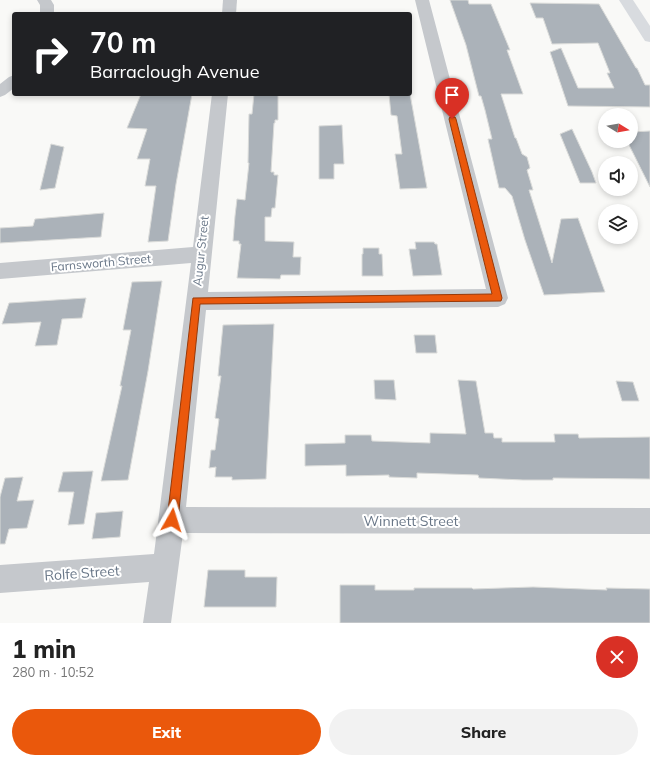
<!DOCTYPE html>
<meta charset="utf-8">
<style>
:root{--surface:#fff;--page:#f2f2f2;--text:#222;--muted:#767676;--accent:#ea580c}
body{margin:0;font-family:Mulish,sans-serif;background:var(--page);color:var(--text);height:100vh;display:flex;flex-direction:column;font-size:15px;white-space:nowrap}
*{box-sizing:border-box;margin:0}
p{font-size:13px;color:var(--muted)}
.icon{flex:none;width:22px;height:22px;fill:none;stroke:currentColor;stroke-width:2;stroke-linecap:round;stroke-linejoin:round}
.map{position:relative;height:623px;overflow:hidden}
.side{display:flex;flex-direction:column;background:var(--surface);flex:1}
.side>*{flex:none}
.top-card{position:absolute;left:12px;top:12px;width:400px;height:84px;border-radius:4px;box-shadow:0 2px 6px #0003;background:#202124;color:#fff;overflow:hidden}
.needle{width:26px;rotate:101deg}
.buttons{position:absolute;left:598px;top:108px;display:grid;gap:8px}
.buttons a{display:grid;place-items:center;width:40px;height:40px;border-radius:50%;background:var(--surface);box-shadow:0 2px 6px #0003;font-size:20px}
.pin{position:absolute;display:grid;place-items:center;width:34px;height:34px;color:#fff;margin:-41px -17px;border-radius:50% 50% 50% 0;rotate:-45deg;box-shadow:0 0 4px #0007}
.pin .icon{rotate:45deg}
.me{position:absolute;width:44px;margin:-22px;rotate:6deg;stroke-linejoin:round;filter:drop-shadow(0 0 3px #0008)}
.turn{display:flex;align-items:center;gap:14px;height:84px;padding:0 12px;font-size:18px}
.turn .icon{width:52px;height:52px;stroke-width:2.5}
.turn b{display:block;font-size:28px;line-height:34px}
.round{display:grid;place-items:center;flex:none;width:42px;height:42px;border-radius:21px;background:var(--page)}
.headline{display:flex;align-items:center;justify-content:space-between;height:68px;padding:0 12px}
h1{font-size:24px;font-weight:800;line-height:30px}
.button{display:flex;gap:8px;margin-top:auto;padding:8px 12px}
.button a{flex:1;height:46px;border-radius:24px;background:var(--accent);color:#fff;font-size:16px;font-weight:800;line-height:46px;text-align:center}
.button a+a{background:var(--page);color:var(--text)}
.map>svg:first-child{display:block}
</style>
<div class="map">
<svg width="650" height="623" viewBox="0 0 650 623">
<rect width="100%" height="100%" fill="#f9f9f7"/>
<!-- building -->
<g fill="#abb2b9" stroke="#dadbd9">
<polygon points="450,0 468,0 469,4 491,4 510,50 507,50 523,94 501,94 515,138 516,138 522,154 527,157 530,168 527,170 533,190 529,190 552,263 561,219 578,218 605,292 544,295 525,240 512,196 505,188 499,188 488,139 492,139 485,110 481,96 479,96 466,45"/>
<polygon points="530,3 599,4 636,68 637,68 645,85 650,85 650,107 568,106 550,52 561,48 578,88 614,88 607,73 610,73 598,43 552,44 543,18 536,18"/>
<polygon points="141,94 192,94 176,184 168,241 148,242 156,186 145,186 150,159 137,159 147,129 127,128"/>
<polygon points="254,94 278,94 278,120 275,120 275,123 274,123 271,172 274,172 274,175 278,175 275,208 272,208 271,217 265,217 265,241 294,242 293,257 301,257 300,275 281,275 280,279 237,278 241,244 239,244 239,241 233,241 235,216 237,199 245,200 249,163 248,163 249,114 252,114"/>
<polygon points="389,94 410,94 427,188 400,189 395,154 402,154 397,116 391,115"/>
<polygon points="342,125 344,164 334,164 334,179 319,179 319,126"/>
<polygon points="572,129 592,172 596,183 580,183 560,134"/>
<polygon points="650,131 650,187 627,141 631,141 631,132"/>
<polygon points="51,144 64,147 55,188 40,190"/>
<polygon points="104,213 101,237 0,243 0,228 33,226 35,219"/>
<polygon points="415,242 434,242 435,244 437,244 442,275 413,276 409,249 416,249"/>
<polygon points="363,248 379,248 379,254 382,254 383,276 362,276 362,254 363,254"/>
<polygon points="162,281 148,371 128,480 101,481 122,386 120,386 131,330 123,330 132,282"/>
<polygon points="86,298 82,318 62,319 57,345 35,346 41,322 2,324 9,303"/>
<polygon points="274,324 266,479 232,480 232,477 215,477 216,467 209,468 211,450 215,450 219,419 215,418 221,376 218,376 223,325"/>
<polygon points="414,335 435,335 437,353 416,353"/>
<polygon points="374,380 394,380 396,400 375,399"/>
<polygon points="458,380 476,381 485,433 493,433 494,438 502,438 502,442 555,442 554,434 578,434 579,438 650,437 650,479 553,478 553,480 523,480 479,478 478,475 417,473 417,478 389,477 389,475 346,476 346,465 305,466 305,444 345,443 345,435 371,435 372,441 430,443 430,433 466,434"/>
<polygon points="616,381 633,382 639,401 622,401"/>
<polygon points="93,471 84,524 68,525 74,492 58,492 63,472"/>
<polygon points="23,477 17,501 34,500 27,528 9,529 5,544 0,544 0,497 5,478"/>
<polygon points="123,511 120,537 92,539 96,513"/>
<polygon points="208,570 245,570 245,577 277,577 276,607 204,607"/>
<polygon points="340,585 375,585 375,590 414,590 414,588 472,588 473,589 533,587 607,590 606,588 650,589 650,623 340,623"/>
</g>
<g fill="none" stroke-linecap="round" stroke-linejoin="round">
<!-- street -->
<g fill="#c5c8cc" fill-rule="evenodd">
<polygon points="37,0 51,0 54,5 54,14 40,14 40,5"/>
<polygon points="223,0 237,0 236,14 222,14"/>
<polygon points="415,0 429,0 508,298 505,304 498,307 206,310 186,507 650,508 650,534 183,533 171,623 143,623 149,582 0,593 0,565 154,554 191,263 0,279 0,263 193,247 212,94 228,94 208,292 486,289"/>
<polygon points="14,75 14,88 5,95 0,97 0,84 9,77"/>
</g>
<!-- secondary -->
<polygon fill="#d8dbdf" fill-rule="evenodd" points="619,0 633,0 650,26 650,42 645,41"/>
</g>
<!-- route -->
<polygon fill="#ea580c" stroke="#983908" points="450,117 455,117 456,119 502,298 501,301 200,304 178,520 176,524 172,526 168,524 167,520 193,298 492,294 449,119"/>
<g text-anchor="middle" stroke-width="4" stroke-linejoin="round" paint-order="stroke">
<!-- street labels -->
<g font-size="12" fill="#687687" stroke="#fff">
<text transform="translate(201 251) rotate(-84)" y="4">Augur Street</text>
<text transform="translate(101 263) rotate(-5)" y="4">Farnsworth Street</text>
</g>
<!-- near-street labels -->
<g font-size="14" fill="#687687" stroke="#fff">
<text x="411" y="526">Winnett Street</text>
<text transform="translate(82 573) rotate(-4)" y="5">Rolfe Street</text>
</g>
</g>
</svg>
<div class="buttons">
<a><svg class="needle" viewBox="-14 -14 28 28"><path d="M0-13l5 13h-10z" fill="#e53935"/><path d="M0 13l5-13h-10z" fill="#767676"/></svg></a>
<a><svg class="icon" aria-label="sound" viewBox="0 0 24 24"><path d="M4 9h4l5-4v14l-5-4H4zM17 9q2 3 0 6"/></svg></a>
<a><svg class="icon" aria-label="layers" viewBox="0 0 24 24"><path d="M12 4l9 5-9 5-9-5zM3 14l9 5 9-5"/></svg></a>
</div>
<div class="pin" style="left:452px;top:119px;background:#d93025"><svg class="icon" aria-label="arrive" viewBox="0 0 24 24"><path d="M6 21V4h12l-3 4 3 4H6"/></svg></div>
<svg class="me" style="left:172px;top:520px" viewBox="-20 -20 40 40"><path d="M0-17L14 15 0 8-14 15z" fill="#ea580c" stroke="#fff" stroke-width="4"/></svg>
<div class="top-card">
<div class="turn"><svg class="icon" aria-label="right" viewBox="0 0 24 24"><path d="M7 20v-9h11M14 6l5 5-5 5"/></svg><div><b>70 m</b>Barraclough Avenue</div></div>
</div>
</div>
<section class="side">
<div class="headline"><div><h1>1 min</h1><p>280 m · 10:52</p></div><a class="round" style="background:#d93025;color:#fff"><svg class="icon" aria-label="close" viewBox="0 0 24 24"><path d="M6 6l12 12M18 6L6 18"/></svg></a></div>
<div class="button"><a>Exit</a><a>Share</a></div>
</section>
